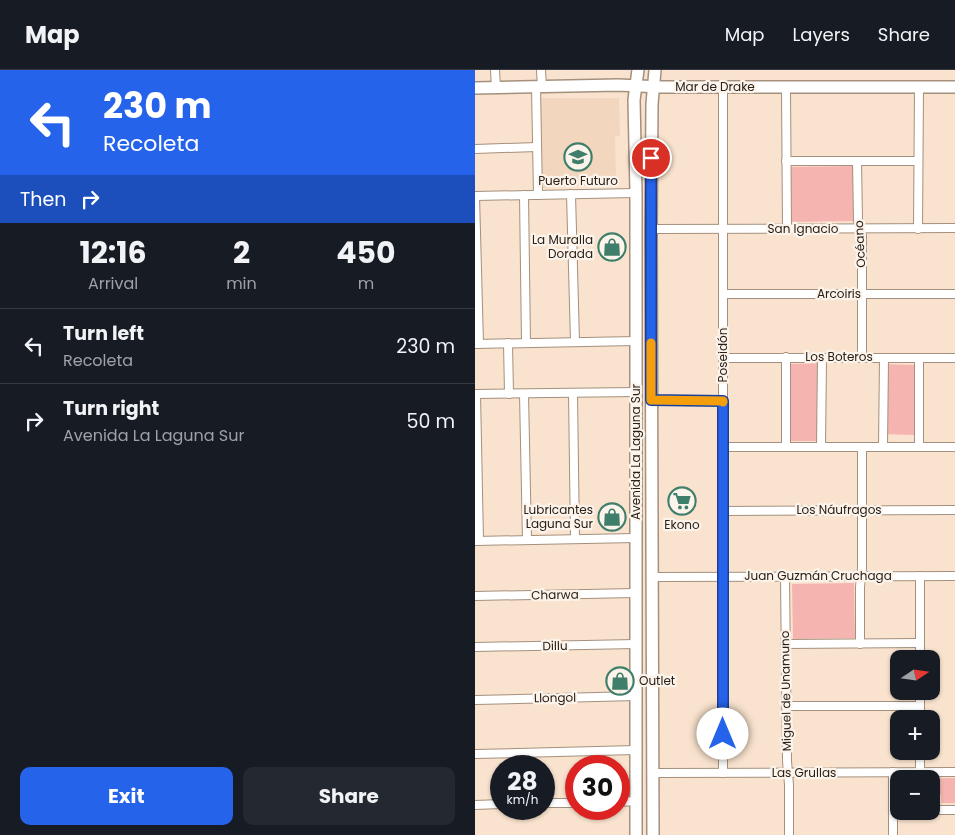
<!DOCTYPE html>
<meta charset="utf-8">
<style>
:root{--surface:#171b24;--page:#242831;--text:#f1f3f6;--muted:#9ea1a6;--line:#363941;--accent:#2563eb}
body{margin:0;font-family:Poppins,sans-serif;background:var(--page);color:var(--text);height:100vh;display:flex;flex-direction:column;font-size:19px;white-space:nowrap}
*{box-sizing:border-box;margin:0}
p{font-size:16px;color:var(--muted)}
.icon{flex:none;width:28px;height:28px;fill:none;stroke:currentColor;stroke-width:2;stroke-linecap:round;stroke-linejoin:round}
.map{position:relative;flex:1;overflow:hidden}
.details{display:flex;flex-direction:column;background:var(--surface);width:475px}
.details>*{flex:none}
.hud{background:#2563eb;color:#fff;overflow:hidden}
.needle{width:32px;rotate:77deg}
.tools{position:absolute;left:415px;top:580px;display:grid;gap:10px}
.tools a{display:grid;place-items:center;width:50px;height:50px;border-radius:10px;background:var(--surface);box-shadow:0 1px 4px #0004;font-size:25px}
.speed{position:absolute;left:15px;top:685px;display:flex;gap:10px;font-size:25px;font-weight:700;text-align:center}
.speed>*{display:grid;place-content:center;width:65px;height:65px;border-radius:50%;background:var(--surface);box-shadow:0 1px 4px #0004;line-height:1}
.speed small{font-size:12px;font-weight:400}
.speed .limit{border:8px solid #d22;background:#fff;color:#111}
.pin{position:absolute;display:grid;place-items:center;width:42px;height:42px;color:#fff;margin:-21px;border:2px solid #fff;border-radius:50%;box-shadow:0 1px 5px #0007}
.me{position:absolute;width:55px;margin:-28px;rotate:0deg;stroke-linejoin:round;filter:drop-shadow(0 0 4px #0008)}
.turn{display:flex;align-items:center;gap:18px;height:105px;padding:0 20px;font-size:22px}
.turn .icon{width:65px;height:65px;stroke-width:2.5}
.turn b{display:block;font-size:35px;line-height:42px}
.then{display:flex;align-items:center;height:48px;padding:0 20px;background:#0003;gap:10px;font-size:19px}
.eta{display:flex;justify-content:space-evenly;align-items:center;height:85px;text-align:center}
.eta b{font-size:30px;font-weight:700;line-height:35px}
.cta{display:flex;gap:10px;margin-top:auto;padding:10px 20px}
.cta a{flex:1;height:58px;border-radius:10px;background:var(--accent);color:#fff;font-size:20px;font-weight:700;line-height:58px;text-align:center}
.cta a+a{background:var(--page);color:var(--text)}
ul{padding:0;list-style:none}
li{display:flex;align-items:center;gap:15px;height:75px;padding:0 20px;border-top:1px solid var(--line)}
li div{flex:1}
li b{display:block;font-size:19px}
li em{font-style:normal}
header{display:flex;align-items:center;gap:30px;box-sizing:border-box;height:70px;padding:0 25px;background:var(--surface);border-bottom:1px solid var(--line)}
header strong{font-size:24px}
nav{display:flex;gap:28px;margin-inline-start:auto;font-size:18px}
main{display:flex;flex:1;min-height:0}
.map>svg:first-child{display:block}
</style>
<header>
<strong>Map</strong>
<nav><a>Map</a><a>Layers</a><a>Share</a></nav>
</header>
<main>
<section class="details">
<div class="hud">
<div class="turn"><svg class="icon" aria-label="left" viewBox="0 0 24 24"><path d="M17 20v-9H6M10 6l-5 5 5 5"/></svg><div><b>230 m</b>Recoleta</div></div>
<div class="then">Then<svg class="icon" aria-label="right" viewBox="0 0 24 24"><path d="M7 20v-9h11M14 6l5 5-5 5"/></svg></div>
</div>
<div class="eta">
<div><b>12:16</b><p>Arrival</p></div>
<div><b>2</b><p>min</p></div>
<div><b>450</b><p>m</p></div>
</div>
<ul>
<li><svg class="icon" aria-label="left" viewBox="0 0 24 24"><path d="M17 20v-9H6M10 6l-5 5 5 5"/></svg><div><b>Turn left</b><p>Recoleta</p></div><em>230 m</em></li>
<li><svg class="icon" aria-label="right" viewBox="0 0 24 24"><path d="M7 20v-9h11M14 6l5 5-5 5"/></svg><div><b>Turn right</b><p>Avenida La Laguna Sur</p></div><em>50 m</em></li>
</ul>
<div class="cta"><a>Exit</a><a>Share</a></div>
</section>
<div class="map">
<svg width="480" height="765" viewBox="0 0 480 765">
<rect width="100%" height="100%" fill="#f9e3ce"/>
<!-- built -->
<polygon fill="#f2d6bd" points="66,28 144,28 145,66 140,66 141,109 140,112 136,114 69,118 65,114"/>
<!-- green -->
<g fill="#f6b4b0">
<polygon points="378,96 379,151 317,152 316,97"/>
<polygon points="344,293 342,371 315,371 316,294"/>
<polygon points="405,294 441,295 439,365 406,364"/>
<polygon points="379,513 380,568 318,569 317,514"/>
<polygon points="480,708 480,733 466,733 466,725 456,725 456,709 430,709"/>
</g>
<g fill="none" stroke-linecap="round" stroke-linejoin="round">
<!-- street casing -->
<g stroke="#a4907d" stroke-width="10">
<g id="street">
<polyline points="20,0 21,18"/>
<polyline points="66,0 67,17"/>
<polyline points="61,17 63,125"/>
<polyline points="248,17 248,703"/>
<polyline points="311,17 312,159"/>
<polyline points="0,79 62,77"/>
<polyline points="311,91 443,91"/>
<polyline points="382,91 383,150 387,166 387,288"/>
<polyline points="96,124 100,272"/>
<polyline points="49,125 51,273"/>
<polyline points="0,126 161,123"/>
<polyline points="0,126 4,274"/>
<polyline points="176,159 480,158"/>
<polyline points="443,159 444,17"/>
<polyline points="248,224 480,224"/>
<polyline points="33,273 34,324"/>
<polyline points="0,274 161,271"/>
<polyline points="311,287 311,377"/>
<polyline points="248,288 480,288"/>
<polyline points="444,288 444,377"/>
<polyline points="98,323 100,469"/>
<polyline points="0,324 161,322"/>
<polyline points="1,324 4,471"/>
<polyline points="49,324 52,470"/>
<polyline points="177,330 248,331"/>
<polyline points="248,377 480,377"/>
<polyline points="346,377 347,288"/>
<polyline points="408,377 409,288"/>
<polyline points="248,441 480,440"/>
<polyline points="0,471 161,468"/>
<polyline points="177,507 480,506"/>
<polyline points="310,507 312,691 314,715 314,765"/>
<polyline points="0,526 161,523"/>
<polyline points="310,574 445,573"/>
<polyline points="385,574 385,517 387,498 387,377"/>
<polyline points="0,577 161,574"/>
<polyline points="445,589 445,506"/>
<polyline points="445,621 445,649"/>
<polyline points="0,630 161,626"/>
<polyline points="311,636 445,636"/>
<polyline points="445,681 445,702"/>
<polyline points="0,684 161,680"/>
<polyline points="178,703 480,702"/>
<polyline points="144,732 161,731"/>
<polyline points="69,733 101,733"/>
<polyline points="0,735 26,734"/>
<polyline points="465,740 480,740"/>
<polyline points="418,765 418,702"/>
</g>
</g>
<!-- secondary casing -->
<g stroke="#a4907d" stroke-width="14">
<g id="secondary">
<polyline points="0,18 143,15 186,17 480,17"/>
<polyline points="161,765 161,123 159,30 163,0"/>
<polyline points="178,765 176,159 177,34 180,0"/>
</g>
</g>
<!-- street -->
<use href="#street" stroke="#fff" stroke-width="8"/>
<!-- secondary -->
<use href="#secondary" stroke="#fff" stroke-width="11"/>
</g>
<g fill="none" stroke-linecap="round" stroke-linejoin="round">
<!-- route casing -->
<g stroke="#184099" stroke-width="12">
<polyline id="route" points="176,88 176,330 248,331 248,664"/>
</g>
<!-- route -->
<use href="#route" stroke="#2563eb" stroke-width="9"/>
<!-- slow -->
<polyline stroke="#f59e0b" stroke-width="9" points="176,273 176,330 248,331 248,332"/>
</g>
<!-- icons -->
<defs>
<g id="school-ring" transform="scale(1.4375)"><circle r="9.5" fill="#fcf3ea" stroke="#3f7e6b" stroke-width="1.5"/><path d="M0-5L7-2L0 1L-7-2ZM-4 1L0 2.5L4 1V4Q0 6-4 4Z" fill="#3f7e6b"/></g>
<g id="shop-ring" transform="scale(1.4375)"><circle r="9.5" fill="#fcf3ea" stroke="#3f7e6b" stroke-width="1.5"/><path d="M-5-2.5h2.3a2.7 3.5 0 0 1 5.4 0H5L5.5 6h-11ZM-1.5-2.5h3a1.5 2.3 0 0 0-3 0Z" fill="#3f7e6b"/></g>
<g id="supermarket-ring" transform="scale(1.4375)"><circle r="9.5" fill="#fcf3ea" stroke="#3f7e6b" stroke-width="1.5"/><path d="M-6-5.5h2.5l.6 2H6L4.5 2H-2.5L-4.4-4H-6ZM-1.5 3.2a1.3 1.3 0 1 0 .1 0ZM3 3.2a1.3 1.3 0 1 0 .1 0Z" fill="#3f7e6b"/></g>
</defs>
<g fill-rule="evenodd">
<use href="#school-ring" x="103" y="87"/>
<use href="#shop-ring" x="137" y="177"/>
<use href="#supermarket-ring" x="207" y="431"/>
<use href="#shop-ring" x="137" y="447"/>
<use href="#shop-ring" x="145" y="611"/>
</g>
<g text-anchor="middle" stroke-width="4.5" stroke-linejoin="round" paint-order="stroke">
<!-- street labels -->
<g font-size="12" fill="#282019" stroke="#fcf3ea">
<text x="240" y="21">Mar de Drake</text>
<text x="328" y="163">San Ignacio</text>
<text transform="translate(385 174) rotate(-93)" y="4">Océano</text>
<text x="364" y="228">Arcoiris</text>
<text transform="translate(248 285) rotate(-90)" y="4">Poseidón</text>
<text x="364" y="291">Los Boteros</text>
<text transform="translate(161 382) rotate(-90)" y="4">Avenida La Laguna Sur</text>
<text x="364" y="444">Los Náufragos</text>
<text x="343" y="510">Juan Guzmán Cruchaga</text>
<text transform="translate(80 525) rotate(-1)" y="4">Charwa</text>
<text transform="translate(80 576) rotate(-1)" y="4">Dillu</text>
<text transform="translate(311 621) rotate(-91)" y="4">Miguel de Unamuno</text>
<text transform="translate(80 628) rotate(-1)" y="4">Llongol</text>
<text x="329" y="707">Las Grullas</text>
</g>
<!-- poi labels -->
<g font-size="12" fill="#282019" stroke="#fcf3ea">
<text x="103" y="115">Puerto Futuro</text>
<text x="118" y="174" text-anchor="end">La Muralla<tspan x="118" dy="14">Dorada</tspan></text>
<text x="118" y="444" text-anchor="end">Lubricantes<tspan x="118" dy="14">Laguna Sur</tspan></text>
<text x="207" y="459">Ekono</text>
<text x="164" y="615" text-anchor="start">Outlet</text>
</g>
</g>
</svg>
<div class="tools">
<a><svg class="needle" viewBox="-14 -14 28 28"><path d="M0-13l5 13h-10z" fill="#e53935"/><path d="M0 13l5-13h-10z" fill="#9ea1a6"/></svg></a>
<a>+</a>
<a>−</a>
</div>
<div class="speed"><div>28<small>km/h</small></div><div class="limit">30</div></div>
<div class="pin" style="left:176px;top:88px;background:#d93025"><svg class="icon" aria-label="arrive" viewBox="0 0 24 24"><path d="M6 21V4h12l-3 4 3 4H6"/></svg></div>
<svg class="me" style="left:248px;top:664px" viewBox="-20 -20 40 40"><circle r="19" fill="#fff"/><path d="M0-13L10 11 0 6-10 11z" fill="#2563eb"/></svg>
</div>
</main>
